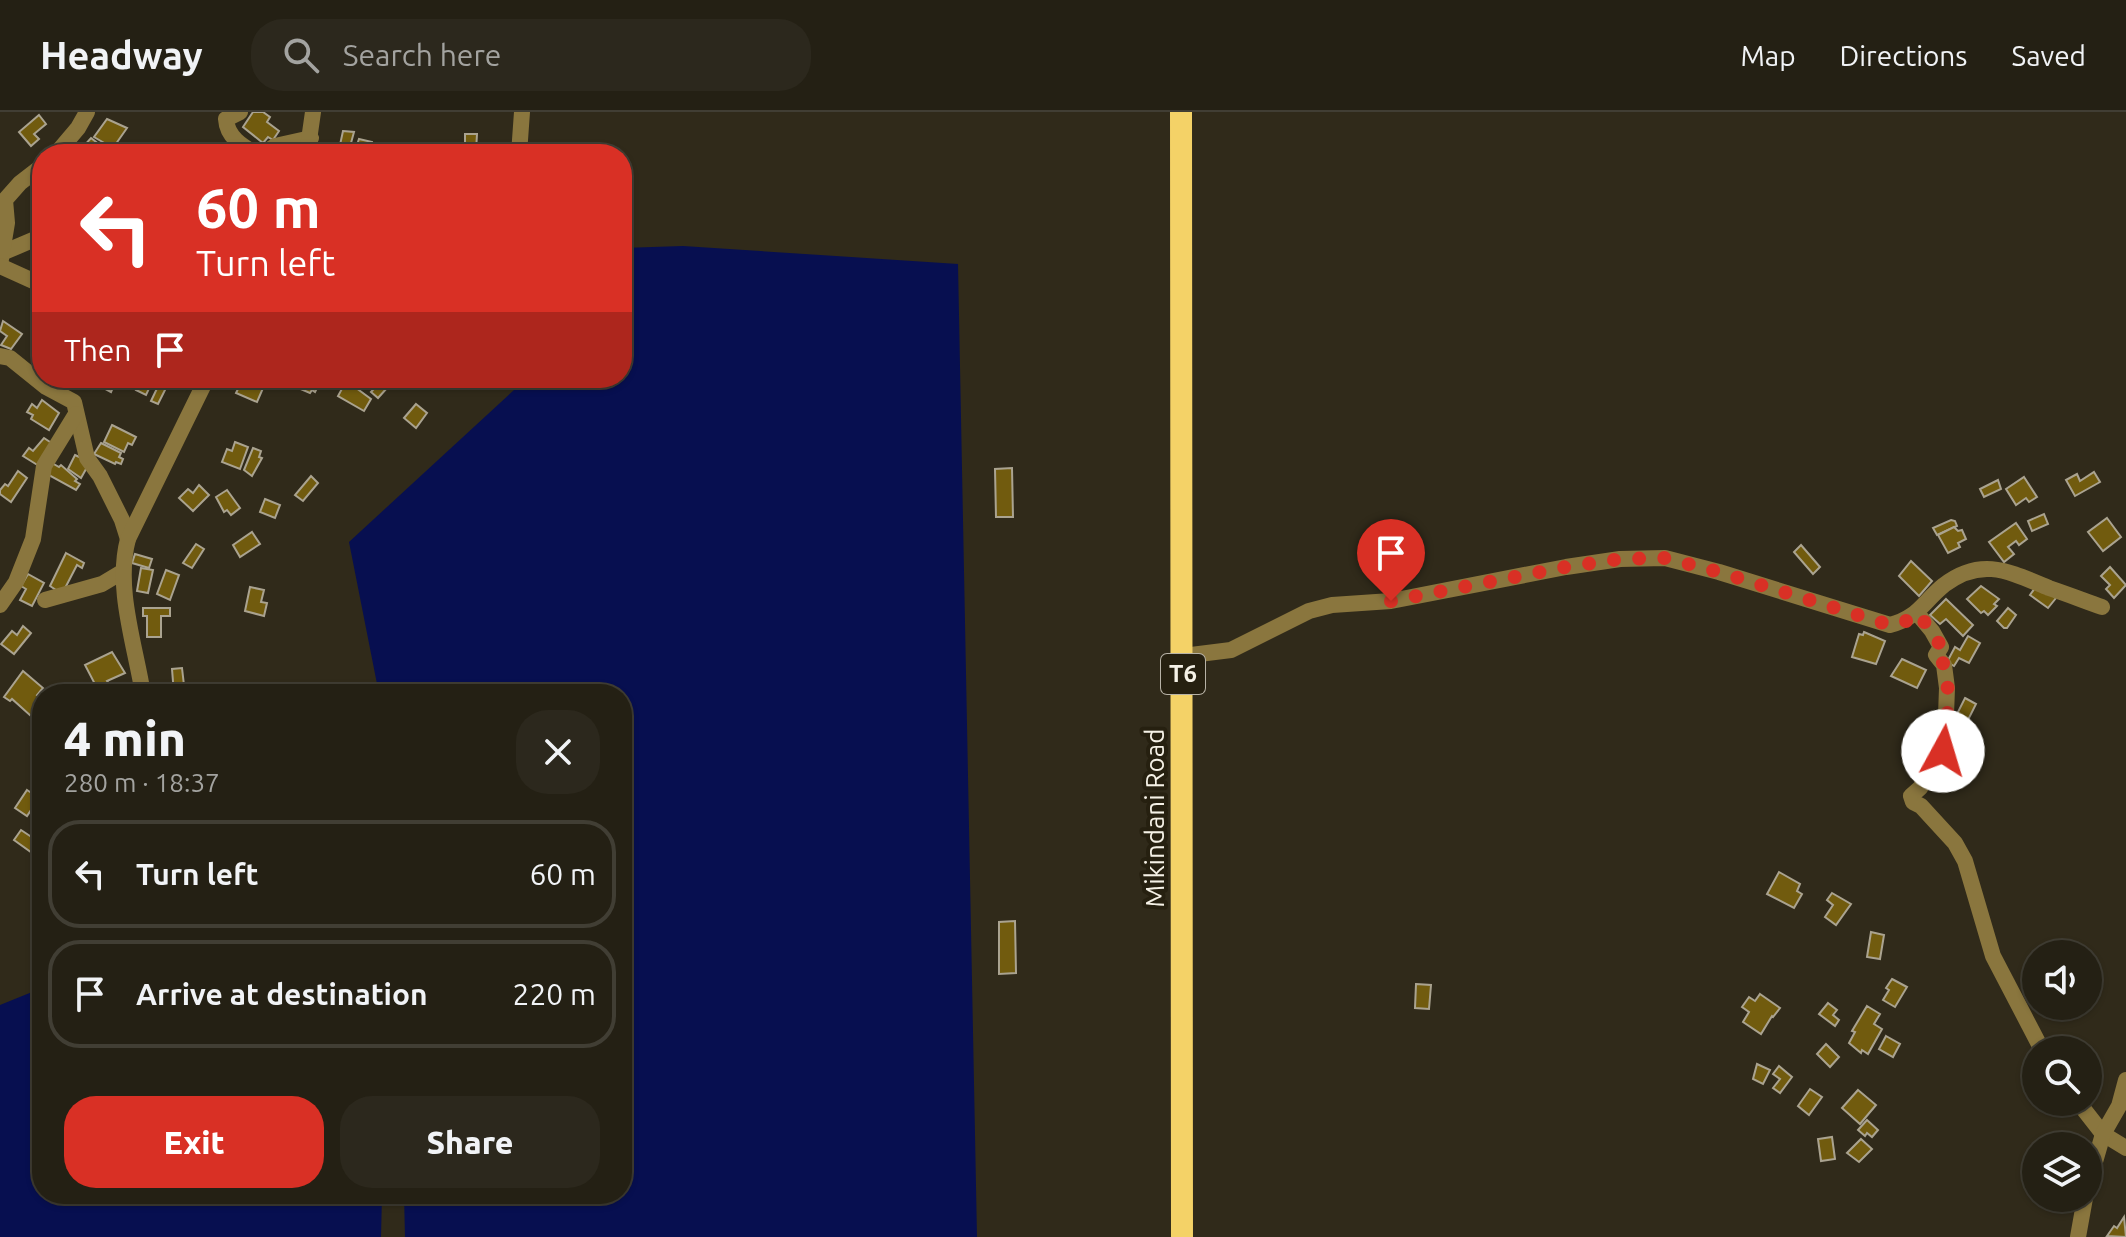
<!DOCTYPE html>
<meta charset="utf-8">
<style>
:root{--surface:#242014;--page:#2c281d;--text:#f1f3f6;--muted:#a3a3a0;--line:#413e34;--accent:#d93025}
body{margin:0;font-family:Ubuntu,sans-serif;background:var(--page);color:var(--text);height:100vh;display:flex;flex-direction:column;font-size:30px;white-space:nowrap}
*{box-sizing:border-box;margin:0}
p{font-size:26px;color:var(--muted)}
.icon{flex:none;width:44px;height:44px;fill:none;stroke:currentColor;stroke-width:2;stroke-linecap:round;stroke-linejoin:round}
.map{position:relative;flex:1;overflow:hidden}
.drawer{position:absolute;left:32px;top:572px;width:600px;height:520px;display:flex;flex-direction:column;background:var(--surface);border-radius:32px;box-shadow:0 2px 6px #0004,0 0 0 2px var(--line)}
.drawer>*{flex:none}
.hud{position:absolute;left:32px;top:32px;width:600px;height:244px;border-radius:32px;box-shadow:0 2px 6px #0004,0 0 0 2px var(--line);background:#d93025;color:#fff;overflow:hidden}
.tools{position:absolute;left:2022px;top:828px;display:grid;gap:16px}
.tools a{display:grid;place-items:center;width:80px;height:80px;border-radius:50%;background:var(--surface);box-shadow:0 2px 6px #0004,0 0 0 2px var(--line);font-size:40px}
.pin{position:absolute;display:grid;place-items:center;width:68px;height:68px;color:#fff;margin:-82px -34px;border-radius:50% 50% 50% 0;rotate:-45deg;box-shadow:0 0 8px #0007}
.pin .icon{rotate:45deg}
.me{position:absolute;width:88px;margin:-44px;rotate:6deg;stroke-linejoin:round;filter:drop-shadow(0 0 6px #0008)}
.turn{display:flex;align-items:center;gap:28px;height:168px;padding:0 32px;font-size:36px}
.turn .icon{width:104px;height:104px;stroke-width:2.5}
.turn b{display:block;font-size:56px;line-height:68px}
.then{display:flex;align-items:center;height:76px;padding:0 32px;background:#0003;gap:16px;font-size:30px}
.round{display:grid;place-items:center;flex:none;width:84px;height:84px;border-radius:32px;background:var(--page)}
.summary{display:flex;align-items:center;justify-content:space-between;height:136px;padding:0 32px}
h1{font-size:48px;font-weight:800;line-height:60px}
.cta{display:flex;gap:16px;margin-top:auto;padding:16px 32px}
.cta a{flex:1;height:92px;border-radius:32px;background:var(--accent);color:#fff;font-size:32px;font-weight:800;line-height:92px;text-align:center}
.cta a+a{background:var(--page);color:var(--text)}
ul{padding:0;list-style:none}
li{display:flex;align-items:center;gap:24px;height:108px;margin:0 16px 12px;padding:0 16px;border:4px solid var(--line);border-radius:32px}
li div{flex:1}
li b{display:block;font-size:30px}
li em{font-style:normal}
header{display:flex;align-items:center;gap:48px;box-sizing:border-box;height:112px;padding:0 40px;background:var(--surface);border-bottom:2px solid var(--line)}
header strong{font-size:38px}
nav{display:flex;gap:44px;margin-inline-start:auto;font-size:28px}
.search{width:560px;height:72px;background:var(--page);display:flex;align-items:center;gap:20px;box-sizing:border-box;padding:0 28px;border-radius:32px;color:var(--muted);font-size:30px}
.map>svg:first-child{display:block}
</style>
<header>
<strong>Headway</strong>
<div class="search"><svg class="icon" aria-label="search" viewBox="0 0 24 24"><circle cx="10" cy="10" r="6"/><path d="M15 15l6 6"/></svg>Search here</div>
<nav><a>Map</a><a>Directions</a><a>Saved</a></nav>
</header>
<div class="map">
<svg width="2126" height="1125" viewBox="0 0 2126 1125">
<rect width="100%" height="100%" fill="#302a1a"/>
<!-- water -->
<g fill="#070f50">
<polygon points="683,134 958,152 977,1125 405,1125 404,1082 622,1082 622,582 379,582 349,430 527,266 622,266 622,136"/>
<polygon points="42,876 42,1082 382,1082 381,1125 0,1125 0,893"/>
</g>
<!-- building -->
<g fill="#715b0e" stroke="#aaa390" stroke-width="2">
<polygon points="253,0 263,0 270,5 267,10 279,19 273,28 268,25 263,31 243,15"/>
<polygon points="39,3 46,12 34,22 39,27 31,34 19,20"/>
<polygon points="107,7 127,16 113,36 94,25"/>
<polygon points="343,19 354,20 348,42 338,42"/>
<polygon points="465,22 477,22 476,39 465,39"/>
<polygon points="91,26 105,37 101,42 85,42 88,39 83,35"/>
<polygon points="359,27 372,30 371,42 354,42"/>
<polygon points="3,209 22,222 11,237 1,233 7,224 0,219"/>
<polygon points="101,266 117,266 111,280 98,273"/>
<polygon points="135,266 154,266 146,283 136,278 141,269"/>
<polygon points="162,266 171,266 158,292 151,289"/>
<polygon points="238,266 267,267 257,290 236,281 239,275 235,273"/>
<polygon points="286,266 322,266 315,280 312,278 310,281 284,270"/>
<polygon points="384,266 396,266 378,286 371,280"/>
<polygon points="344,273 350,276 352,273 371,287 364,299 338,284"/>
<polygon points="42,288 59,301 49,318 31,307 33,303 27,300 32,292 37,296"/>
<polygon points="416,292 427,301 416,316 404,306"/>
<polygon points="112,313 136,325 132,333 128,331 124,340 104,330"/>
<polygon points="44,326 53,332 39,354 23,344 29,336 33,339"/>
<polygon points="235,330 248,335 240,357 222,350 227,337 232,339"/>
<polygon points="101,331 121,341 119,345 123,347 121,352 116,350 115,352 94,342"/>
<polygon points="253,336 261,339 259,345 262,346 252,364 244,358"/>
<polygon points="75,343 90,350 81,366 68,357"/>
<polygon points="52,351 59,355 61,353 77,367 75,369 80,372 76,378 45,361"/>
<polygon points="1012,356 1013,405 996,405 995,357"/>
<polygon points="18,359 27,366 11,390 0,382 0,378 5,372 8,374"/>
<polygon points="2094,360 2100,370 2075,384 2066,368 2077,362 2080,369"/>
<polygon points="311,364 318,371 303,389 295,383"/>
<polygon points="2024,365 2037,385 2029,390 2026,386 2016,393 2006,377"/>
<polygon points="1998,368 2001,377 1984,385 1980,377"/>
<polygon points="199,373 209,383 193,399 179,386 188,377 193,381"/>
<polygon points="227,378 240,396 231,403 227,398 224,400 216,385"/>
<polygon points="265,387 280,393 275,406 260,400"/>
<polygon points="2044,402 2048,412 2032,419 2028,409"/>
<polygon points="2107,406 2121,425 2103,439 2088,420"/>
<polygon points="1951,408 1955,409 1957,414 1937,423 1933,416"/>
<polygon points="2016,411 2027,427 2019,433 2016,429 2008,435 2014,442 2004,450 1989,430"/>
<polygon points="1954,415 1958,419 1962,418 1966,427 1958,431 1960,435 1948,441 1938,423"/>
<polygon points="252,420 260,432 240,445 233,433"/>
<polygon points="196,432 204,437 192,456 183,451"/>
<polygon points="1801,433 1820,455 1813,462 1794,440"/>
<polygon points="66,441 84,451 82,456 77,453 62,482 50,474"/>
<polygon points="135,442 152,447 149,456 132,451"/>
<polygon points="1911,449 1932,469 1919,484 1899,464"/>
<polygon points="2110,455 2126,473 2114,486 2106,477 2110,473 2101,464"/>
<polygon points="141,456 153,458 148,481 137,479"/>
<polygon points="166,458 179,463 170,488 157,482"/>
<polygon points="28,462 44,471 32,494 20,488 26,477 21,474"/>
<polygon points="2037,473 2056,486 2048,496 2030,483"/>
<polygon points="1981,474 1999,487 1994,492 1997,494 1988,503 1984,499 1981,501 1967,487"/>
<polygon points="250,475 264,478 261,490 267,491 264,504 245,499"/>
<polygon points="1946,487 1973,513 1963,524 1946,507 1940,512 1930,503"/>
<polygon points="143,496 170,496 170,504 161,504 161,525 147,525 147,504 143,504"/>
<polygon points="2008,496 2016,503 2007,516 2004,516 1997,509"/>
<polygon points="23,514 31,521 14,542 1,532 12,519 17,523"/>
<polygon points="1864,520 1885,529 1876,552 1852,545 1859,522 1863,523"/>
<polygon points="1968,524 1980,531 1969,551 1959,546 1954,554 1947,550 1955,535 1960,538"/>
<polygon points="112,540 125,561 107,569 109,572 98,578 85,553"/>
<polygon points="1902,547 1926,558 1917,576 1891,564"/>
<polygon points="182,556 185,582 174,582 172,557"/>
<polygon points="23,559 43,576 37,583 42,587 42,596 32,605 12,587 10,589 4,585"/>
<polygon points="1965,586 1976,592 1965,614 1954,608"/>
<polygon points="1924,633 1935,638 1927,658 1916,653"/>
<polygon points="1951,645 1967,655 1955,675 1939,666"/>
<polygon points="27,678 39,686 27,704 15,696"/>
<polygon points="21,718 42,732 35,743 14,728"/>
<polygon points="1779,760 1800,772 1797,779 1802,782 1794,796 1767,782"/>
<polygon points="1832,781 1851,792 1836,813 1825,805 1833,793 1827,788"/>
<polygon points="1015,809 1016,861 999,862 999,810"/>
<polygon points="1871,820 1884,823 1880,847 1867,845"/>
<polygon points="1892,867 1907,875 1895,895 1883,888 1889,878 1886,876"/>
<polygon points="1416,872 1431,873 1429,897 1415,896"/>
<polygon points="1760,882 1780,896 1773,905 1772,904 1761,922 1743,910 1749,900 1742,895 1749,885 1755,889"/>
<polygon points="1828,891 1837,898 1833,903 1839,908 1835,914 1819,902"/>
<polygon points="1867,894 1880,902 1874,912 1882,917 1868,942 1862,938 1861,941 1849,931 1855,920 1852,919"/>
<polygon points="1886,924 1900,932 1893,945 1879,937"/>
<polygon points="1826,932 1839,945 1830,955 1817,942"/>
<polygon points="1757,952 1770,958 1763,972 1753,967"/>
<polygon points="1779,954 1792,965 1780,981 1773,976 1780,967 1773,962"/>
<polygon points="1810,977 1822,985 1809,1003 1798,994"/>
<polygon points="1858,978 1876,993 1860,1012 1842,996"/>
<polygon points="1867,1008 1878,1018 1872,1025 1867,1021 1865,1024 1858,1018"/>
<polygon points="1832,1025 1835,1047 1821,1049 1818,1027"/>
<polygon points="1861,1027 1872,1037 1859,1050 1847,1041"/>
<polygon points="2124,1105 2126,1125 2107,1124 2114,1114 2117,1116"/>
</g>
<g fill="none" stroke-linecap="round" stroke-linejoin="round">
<!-- minor -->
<g stroke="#8a763e" stroke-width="16">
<path d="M 240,0 L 226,7 C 227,25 242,34 256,42"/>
<polyline points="56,42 78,16 87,0"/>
<polyline points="262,42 275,34 311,26"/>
<polyline points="307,42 313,0"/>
<polyline points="519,42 522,0"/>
<polyline points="2,141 42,124"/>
<polyline points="0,153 7,111 5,88 20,71 42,54"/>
<polyline points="0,154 42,173"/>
<polyline points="0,244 10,246 46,275 74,290 87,346 100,364 122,408 128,427"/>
<polyline points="45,488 102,472 122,460"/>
<polyline points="0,493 16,470 33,427 44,354 76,302"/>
<polyline points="1917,501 1932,519 1941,535 1936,543 1944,553 1947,576 1945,630 1939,647 1920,676 1911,684 1913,690 1921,694 1955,731 1965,749 1993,844 2042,938"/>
<path d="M 1183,544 L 1231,538 L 1309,499 L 1332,493 L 1391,489 L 1566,455 L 1620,447 L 1665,446 L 1719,460 L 1890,513 C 1918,506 1923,490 1944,473 C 1982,444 2010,460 2049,476 C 2067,482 2085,489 2102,495"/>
<path d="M 143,582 C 135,532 115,476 128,427 L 207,266"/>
<polyline points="2078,990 2103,1022 2126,1036"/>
<polyline points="2088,1074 2103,1022 2119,994 2126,968"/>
<polyline points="2078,1125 2085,1086"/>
</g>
<!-- trunk -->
<polyline stroke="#f4d267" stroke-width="22" points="1181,0 1182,1125"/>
</g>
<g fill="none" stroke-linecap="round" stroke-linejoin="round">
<!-- route -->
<path stroke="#d93025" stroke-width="14" stroke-dasharray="0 25.2" d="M 1391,489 L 1566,455 L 1620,447 L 1665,446 L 1719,460 L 1890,513 L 1906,509 L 1917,501 L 1932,519 L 1941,535 L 1936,543 C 1937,544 1944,552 1944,553 C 1951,570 1947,621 1943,639"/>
</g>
<g text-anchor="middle" stroke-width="8" stroke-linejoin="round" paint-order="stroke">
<!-- shield labels -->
<rect fill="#262010" stroke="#b7b2a6" stroke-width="2" x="1161" y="542" width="44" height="40" rx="6"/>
<g font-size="24" font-weight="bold" fill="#f5f1e6">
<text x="1183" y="570">T6</text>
</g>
<!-- street labels -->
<g font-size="26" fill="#f5f1e6" stroke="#262010">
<text transform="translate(1155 706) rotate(-90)" y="9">Mikindani Road</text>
</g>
</g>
</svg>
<div class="tools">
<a><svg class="icon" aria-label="sound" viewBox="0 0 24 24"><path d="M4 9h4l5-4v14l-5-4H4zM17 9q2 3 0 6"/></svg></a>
<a><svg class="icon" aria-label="search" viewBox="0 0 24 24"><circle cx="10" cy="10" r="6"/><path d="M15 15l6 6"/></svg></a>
<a><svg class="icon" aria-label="layers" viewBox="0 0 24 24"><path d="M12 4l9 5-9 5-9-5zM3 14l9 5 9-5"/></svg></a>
</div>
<div class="pin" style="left:1391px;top:489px;background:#d93025"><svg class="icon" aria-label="arrive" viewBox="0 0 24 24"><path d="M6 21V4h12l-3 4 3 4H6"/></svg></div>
<svg class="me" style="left:1943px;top:639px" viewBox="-20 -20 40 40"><circle r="19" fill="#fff"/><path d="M0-13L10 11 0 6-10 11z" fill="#d93025"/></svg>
<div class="hud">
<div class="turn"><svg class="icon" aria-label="left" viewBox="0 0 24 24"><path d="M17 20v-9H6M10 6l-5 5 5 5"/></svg><div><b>60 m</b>Turn left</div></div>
<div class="then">Then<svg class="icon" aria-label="arrive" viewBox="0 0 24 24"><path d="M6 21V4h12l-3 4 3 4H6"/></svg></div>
</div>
<section class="drawer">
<div class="summary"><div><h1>4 min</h1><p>280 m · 18:37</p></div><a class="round"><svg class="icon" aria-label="close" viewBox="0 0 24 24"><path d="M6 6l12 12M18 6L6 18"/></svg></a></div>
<ul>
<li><svg class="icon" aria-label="left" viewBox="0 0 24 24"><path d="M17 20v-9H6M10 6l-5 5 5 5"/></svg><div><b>Turn left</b></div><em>60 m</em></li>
<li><svg class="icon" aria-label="arrive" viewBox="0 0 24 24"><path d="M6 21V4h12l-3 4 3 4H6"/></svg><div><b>Arrive at destination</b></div><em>220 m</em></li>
</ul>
<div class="cta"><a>Exit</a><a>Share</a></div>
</section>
</div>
